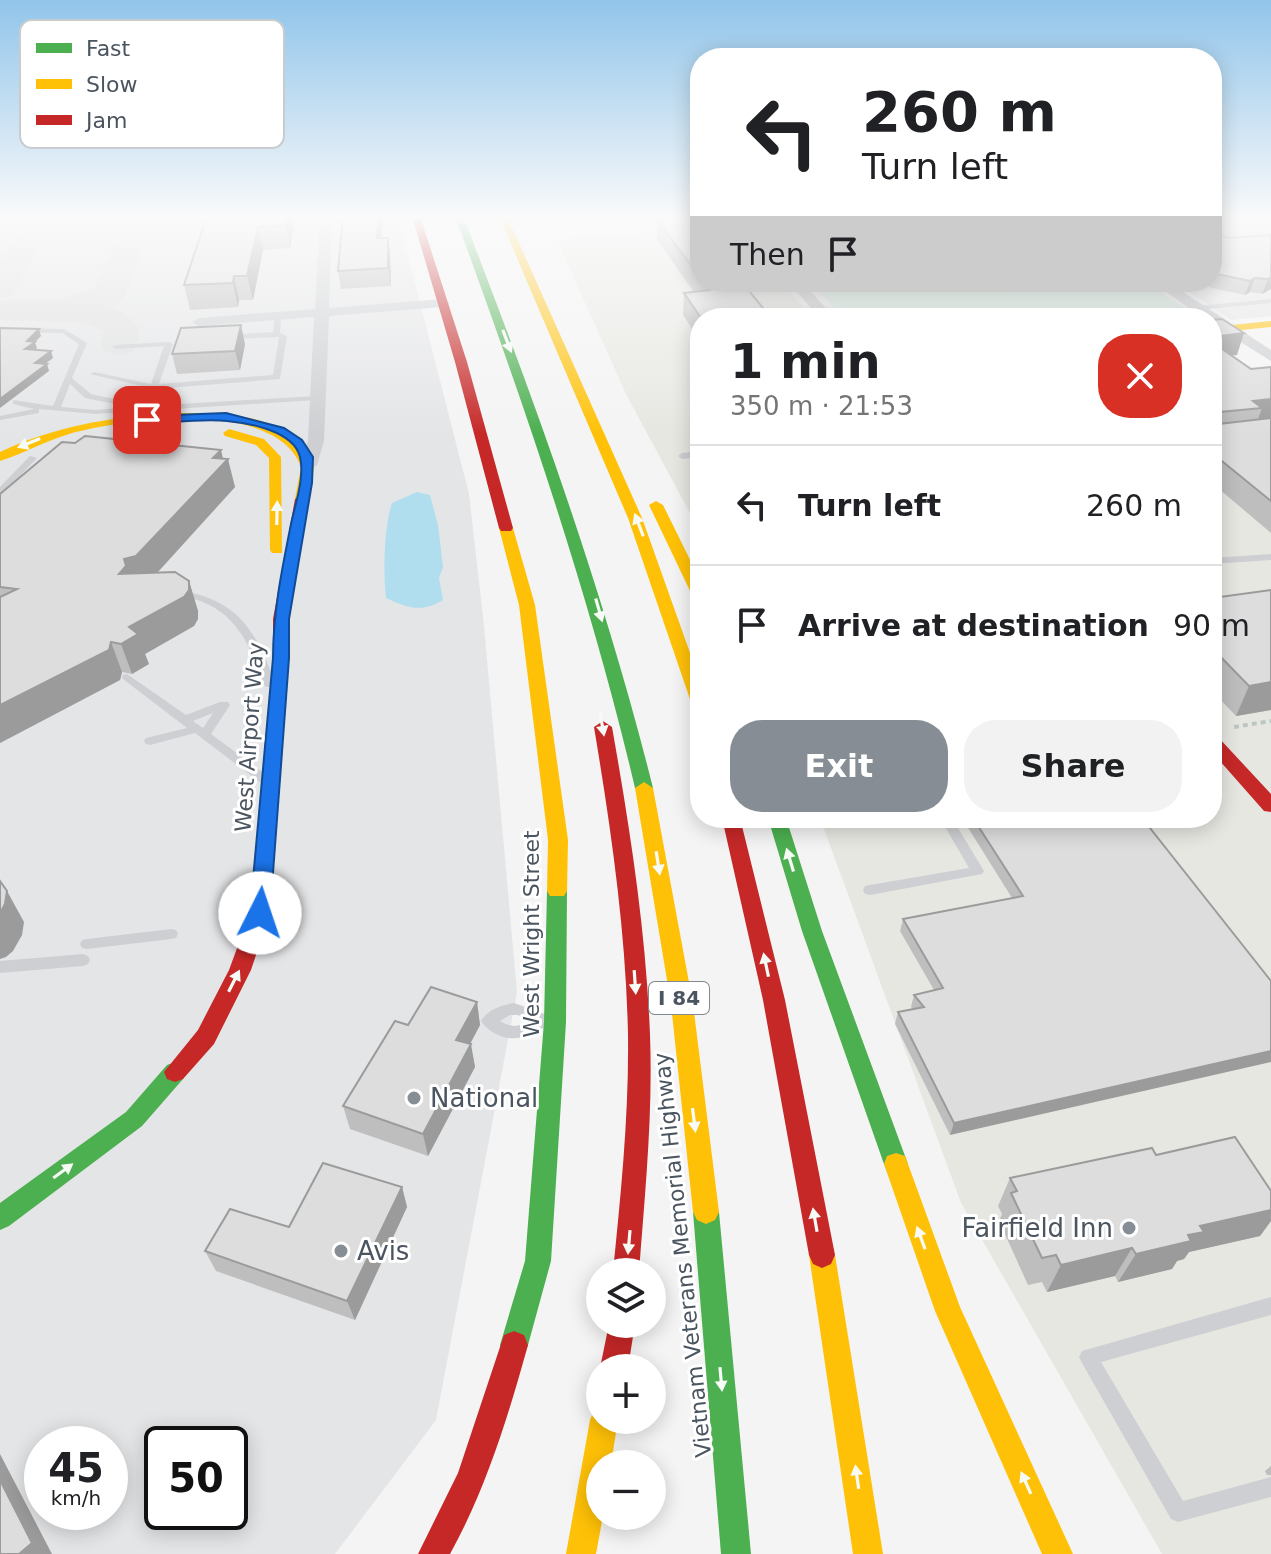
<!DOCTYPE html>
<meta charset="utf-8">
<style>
:root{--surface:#fff;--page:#f2f2f2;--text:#202124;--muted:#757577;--line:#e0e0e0;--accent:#868d94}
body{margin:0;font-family:"DejaVu Sans",sans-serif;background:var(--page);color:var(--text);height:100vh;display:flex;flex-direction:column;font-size:30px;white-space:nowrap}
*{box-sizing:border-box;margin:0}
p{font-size:26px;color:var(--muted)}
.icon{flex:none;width:44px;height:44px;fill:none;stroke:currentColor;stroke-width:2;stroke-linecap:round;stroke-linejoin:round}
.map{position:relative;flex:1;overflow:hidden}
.sheet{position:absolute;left:690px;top:308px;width:532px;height:520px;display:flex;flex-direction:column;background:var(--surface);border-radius:32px;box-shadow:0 4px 20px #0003}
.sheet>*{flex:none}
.top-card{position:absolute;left:690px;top:48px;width:532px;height:244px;border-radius:32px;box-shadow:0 4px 20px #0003;background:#fff;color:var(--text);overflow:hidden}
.controls{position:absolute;left:586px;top:1258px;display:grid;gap:16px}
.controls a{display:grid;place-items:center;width:80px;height:80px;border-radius:50%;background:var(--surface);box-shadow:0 4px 20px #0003;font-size:40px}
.speed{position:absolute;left:24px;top:1426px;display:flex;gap:16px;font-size:40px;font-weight:700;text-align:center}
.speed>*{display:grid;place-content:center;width:104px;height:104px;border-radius:50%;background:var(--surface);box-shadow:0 4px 20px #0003;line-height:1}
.speed small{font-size:20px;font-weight:400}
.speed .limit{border:4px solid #111;border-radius:12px;background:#fff;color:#111}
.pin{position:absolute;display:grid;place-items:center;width:68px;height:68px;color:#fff;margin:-34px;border-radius:16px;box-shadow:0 4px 12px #0006}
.me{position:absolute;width:88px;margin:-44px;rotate:4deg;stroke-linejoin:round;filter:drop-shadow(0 0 6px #0008)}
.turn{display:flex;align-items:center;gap:28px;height:168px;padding:0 40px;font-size:36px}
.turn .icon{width:104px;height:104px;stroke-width:2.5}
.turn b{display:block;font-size:56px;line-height:68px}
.then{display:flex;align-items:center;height:76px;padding:0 40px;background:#0003;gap:16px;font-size:30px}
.round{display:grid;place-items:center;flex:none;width:84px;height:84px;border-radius:32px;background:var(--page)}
.head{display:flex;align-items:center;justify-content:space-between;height:136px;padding:0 40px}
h1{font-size:48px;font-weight:700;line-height:60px}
.action{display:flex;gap:16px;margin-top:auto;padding:16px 40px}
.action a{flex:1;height:92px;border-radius:32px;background:var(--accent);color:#fff;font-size:32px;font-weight:700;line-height:92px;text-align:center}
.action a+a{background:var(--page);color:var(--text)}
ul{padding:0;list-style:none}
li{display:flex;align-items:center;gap:24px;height:120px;padding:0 40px;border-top:2px solid var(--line)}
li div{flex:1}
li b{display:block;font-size:30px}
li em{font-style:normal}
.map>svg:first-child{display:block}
</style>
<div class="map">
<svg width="1271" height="1554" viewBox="0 0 1271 1554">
<rect width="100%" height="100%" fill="#f4f4f4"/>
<!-- commercial -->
<g fill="#e7e7e2">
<polygon points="700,228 700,282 781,282 813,318 700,318 700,532 626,394 557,240"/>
<polygon points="1271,428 1271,1554 1162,1554 961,1203 820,818 1212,818 1212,435"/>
</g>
<!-- education -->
<polygon fill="#e6e5e6" points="1212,216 1258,216 1271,226 1271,316 1232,320 1174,282 1212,282"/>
<!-- airport -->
<path fill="#e4e5e7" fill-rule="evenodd" d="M 0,216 L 398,216 L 469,494 L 484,626 L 517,992 L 436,1420 L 335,1554 L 0,1554 ZM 42,1444 L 110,1444 L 110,1512 L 42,1512 ZM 162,1444 L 230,1444 L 230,1512 L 162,1512 Z"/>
<!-- green -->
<polygon fill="#daf1e4" points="810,282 1146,282 1199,318 844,318"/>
<!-- water -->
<path fill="#b0deee" d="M 417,492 L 430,495 L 438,525 L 443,567 L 439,578 L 443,600 C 422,613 407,608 386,598 C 383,573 384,526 392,503 Z"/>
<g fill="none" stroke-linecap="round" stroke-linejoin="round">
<!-- taxiway -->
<g fill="#dedfe0" fill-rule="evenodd">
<polygon points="28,216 58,216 12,295 0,298 0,261"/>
<polygon points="126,216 156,216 125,295 120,302 109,307 123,312 138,328 139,339 132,352 119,355 106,352 101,344 104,331 81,322 0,320 0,300 58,300 94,289"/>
</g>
<!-- path -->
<polyline stroke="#bcc7c4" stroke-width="4" stroke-dasharray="5 4" stroke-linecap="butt" points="1234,727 1271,721"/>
<!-- lane -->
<g fill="#cdcfd2" fill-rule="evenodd">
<polygon points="1271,299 1271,303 1198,310 1195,308 1198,306"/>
<polygon points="278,314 281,316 280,333 287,336 280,379 154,389 90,374 94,372 151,384 164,346 116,349 112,347 116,345 169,342 173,344 159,384 273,375 279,337 228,339 224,337 228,335 273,332 275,316"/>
<polygon points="826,314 829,316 828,317 799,318 803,316"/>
<path d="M 0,328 L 64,329 L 87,343 L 72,378 L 91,394 L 133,403 L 134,405 L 130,407 L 316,396 L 320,398 L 316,400 L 95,414 L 39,409 L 39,413 L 0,420 L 0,416 L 34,409 L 13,404 L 13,400 L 53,406 L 79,344 L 62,333 L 0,332 ZM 70,384 L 85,398 L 130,407 L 95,410 L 61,407 Z"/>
<polygon points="693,398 700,400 700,409 697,409 692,400"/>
<polygon points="700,451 700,457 682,459 678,456 682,453"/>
<polygon points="30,456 37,458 3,494 0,495 0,487"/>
<polygon points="1271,554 1271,560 1212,564 1212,558"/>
<path d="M 177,590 C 238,599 256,630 276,685 L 274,687 L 266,687 L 264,685 C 253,652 239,617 205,603 C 195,598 184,597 173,595 L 173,591 Z"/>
<path d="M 127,674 L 186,715 L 220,702 L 228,702 L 230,705 L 211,734 L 269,777 L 271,780 L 269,783 L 261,783 L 195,733 L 150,745 L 146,744 L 144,741 L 146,738 L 187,728 L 123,679 L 122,677 L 123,675 ZM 213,713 L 203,728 L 193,721 Z"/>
<polygon points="940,818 952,818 984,871 982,874 870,895 865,894 863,890 865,886 870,885 969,868"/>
<polygon points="171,929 176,930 178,934 176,938 171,939 87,949 82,948 80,944 82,940 87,939"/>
<polygon points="83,954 88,956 90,960 88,964 83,966 0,973 0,961"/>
<path d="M 514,1003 L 553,1017 L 555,1021 L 553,1025 C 531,1030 521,1046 496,1034 C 489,1030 485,1027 481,1021 C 487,1010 502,1005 514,1003 ZM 510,1015 L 518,1015 L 530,1021 C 519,1027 511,1028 500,1021 Z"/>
<polygon points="1271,1297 1271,1315 1101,1362 1183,1501 1271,1477 1271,1497 1178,1522 1171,1519 1082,1363 1079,1357 1082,1351"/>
</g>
<!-- street -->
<g fill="#cdcfd2" fill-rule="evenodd">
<polygon points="320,216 332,216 329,308 443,299 450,303 443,307 329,316 324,441 317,465 308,470 299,465 308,441 314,317 199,326 192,322 199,318 315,309"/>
<polygon points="788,282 802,282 835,318 820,318"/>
<polygon points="1152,282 1168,282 1271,350 1271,361 1212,324 1212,318 1203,318"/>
</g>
<!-- fast -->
<g fill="#4caf50" fill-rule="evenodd">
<path d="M 455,216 L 463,216 C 536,404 604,592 653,788 L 650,792 L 638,792 L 635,788 C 589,592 524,404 455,216 Z"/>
<polygon points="768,818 786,818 822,931 908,1164 905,1172 896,1175 887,1172 884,1164 802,931"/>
<polygon points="557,884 564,886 567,891 566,1022 551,1261 528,1345 524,1355 514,1359 504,1355 500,1345 525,1261 544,1022 547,891 550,886"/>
<polygon points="175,1062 183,1065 186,1072 183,1079 142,1126 9,1226 0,1230 0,1203 126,1112 167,1065"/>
<polygon points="706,1200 715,1204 719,1212 751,1554 721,1554 693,1212 697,1204"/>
</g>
<!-- slow -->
<g fill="#ffc107" fill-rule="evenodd">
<polygon points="499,216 507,216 642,518 700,681 700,710 692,705 628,518"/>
<polygon points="1271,321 1271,327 1212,333 1212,327"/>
<path d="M 165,413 C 216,413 293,409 314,467 L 309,499 L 302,503 L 295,499 L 301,467 C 277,398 123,419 69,434 C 45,441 23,454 0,461 L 0,452 C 53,427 107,418 165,413 Z"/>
<polygon points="229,429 264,439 281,457 282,553 272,553 270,550 269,458 256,445 225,436 223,433"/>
<polygon points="656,501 663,505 700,580 700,600 692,595 649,505"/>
<polygon points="506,524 513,528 535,605 568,840 567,891 564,896 550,896 547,891 548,840 519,605 499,528"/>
<polygon points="644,782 653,788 693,1004 719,1212 715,1220 706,1224 697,1220 693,1212 671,1004 635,788"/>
<polygon points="896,1153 905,1156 908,1164 960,1307 1073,1554 1042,1554 935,1311 884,1164 887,1156"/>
<polygon points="822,1242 831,1246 835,1255 883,1554 853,1554 809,1255 813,1246"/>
<polygon points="600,1407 600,1420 618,1420 611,1464 600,1464 600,1516 603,1516 596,1554 566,1554 590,1420 594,1410"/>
</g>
<!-- jam -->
<g fill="#c62828" fill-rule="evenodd">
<polygon points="412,216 420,216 467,362 513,528 511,531 501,531 499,528 455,362"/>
<polygon points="302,495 309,499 289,619 289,658 270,913 251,970 214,1044 183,1079 175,1082 167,1079 164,1072 198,1030 229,970 250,913 273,658 273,619 295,499"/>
<path d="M 603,721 L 612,727 C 630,829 646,931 650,1035 C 653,1114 645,1193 639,1272 L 613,1272 C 621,1193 629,1114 628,1035 C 626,932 611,829 594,727 Z"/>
<polygon points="1212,735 1218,737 1271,794 1271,812 1264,811 1212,752"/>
<polygon points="722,818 740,818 785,1000 835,1255 831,1264 822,1268 813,1264 809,1255 763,1000"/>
<polygon points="609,1324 635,1324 628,1368 600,1368"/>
<path d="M 514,1331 L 524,1335 L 528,1345 C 508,1417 486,1489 450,1554 L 418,1554 L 458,1473 L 504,1335 Z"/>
</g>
</g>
<!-- wall -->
<g fill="#bebebf">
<polygon points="207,216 294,222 290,248 263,250 253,300 239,300 238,307 190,310 184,285"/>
<polygon points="343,216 383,216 381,238 388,238 390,255 391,286 341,289 338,271"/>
<polygon points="657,220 700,228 700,282 742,282 771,318 700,318 700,341 683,315 684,293 694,292 657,240"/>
<polygon points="1212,234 1229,238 1271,235 1271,289 1262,294 1250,292 1245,295 1212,288 1202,282 1212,282"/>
<polygon points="1212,320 1237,355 1231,355 1251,369 1271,367 1271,533 1212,483"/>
<polygon points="245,344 240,370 177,374 172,354"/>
<polygon points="223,459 235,487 158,572 189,581 198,611 198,619 194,626 145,654 149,664 132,674 122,672 120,680 0,743 0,494"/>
<polygon points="1212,598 1271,710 1236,716 1212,691"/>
<polygon points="962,818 1142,818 950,1135 895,1024 898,1012 913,1009 911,1007 914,995 934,990 900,931 903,919 1012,898"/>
<polygon points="477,1002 480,1025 470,1044 475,1067 428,1156 350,1129 343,1106 408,1025"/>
<polygon points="1156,1155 1271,1191 1271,1221 1260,1236 1189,1252 1184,1259 1177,1261 1172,1269 1118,1282 1115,1276 1047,1292 1042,1282 1028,1285 999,1221 1002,1214 998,1206 1010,1178"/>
<polygon points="402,1187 407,1207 355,1320 216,1271 205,1251 289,1227"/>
<polygon points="1271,1466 1271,1475 1267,1475 1265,1471"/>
</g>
<!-- shaded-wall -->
<g fill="#9b9b9b">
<polygon points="287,216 293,216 294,222 290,248 286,225"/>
<polygon points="379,216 383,216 380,255 377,238"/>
<polygon points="258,227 263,250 253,300 247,276"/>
<polygon points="388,238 390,255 391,286 388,268"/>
<polygon points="234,276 239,300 238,307 233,283"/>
<polygon points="1271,277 1271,289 1262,294 1268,279"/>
<polygon points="1255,278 1250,292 1245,295 1250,281"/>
<polygon points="241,325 245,344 240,370 235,351"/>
<polygon points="39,329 41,336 35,342 37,348 28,355 25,349 27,341"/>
<polygon points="1244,333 1237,355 1212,357 1212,337"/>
<polygon points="51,351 53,358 37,370 35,363"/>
<polygon points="47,364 49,371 0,408 0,399"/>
<polygon points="1271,399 1271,420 1257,422 1262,408 1253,401"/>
<polygon points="221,450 224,463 228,459 235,487 146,585 119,574 124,559"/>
<polygon points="189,581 198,611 198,619 194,626 145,654 149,664 132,674 121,644 129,627"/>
<polygon points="111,642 122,672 120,680 0,743 0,705"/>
<polygon points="1271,682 1271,710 1236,716 1249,686"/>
<polygon points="7,891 24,922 22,935 13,951 6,957 0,959 0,913"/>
<polygon points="477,1002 480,1025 460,1063 456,1040"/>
<polygon points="471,1044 475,1067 428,1156 423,1134"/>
<polygon points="1271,1051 1271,1062 950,1135 954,1123"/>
<polygon points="402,1187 407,1207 355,1320 347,1301"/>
<polygon points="1271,1210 1271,1221 1260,1236 1189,1252 1184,1259 1177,1261 1172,1269 1118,1282 1136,1254 1188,1235 1200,1226"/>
<polygon points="1132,1248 1115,1276 1047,1292 1061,1265"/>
<polygon points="0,1454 52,1554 19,1554 0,1480"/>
</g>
<!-- building -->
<g fill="#ddddde" stroke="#9b9b9b" stroke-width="2">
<polygon points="207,216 287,216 286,225 258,227 247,276 234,276 233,283 184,285"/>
<polygon points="343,216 379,216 377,238 388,238 388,268 338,271"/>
<polygon points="692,217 700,228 700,277 657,220"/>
<polygon points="1212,234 1229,238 1271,235 1271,277 1268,279 1255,278 1250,281 1217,274 1212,271"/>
<polygon points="704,282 742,282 771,318 701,318 684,293 710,290"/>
<polygon points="1222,319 1244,333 1212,337 1212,320"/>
<polygon points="241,325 235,351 172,354 181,328"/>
<polygon points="0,328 39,329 27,341 35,342 25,349 51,351 35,363 47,364 0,399"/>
<polygon points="1212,342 1251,369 1271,367 1271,399 1253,401 1262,408 1220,412 1218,424 1271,418 1271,501 1212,453"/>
<polygon points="85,436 221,450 213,458 228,459 136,556 124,559 126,566 119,574 175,572 189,581 189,590 184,597 129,627 138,634 121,644 111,642 109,650 0,705 0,597 17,589 0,587 0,494 62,442 75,443"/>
<polygon points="1271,590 1271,682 1249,686 1212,648 1212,598"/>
<polygon points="973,818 1142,818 1271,981 1271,1051 954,1123 898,1012 924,1007 914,995 943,988 903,919 1023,896"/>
<polygon points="0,881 7,891 5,904 0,913"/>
<polygon points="431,987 477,1002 456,1040 471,1044 423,1134 343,1106 395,1021 408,1025"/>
<polygon points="1235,1137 1271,1191 1271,1210 1200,1226 1204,1232 1188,1235 1191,1241 1136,1254 1132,1248 1061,1265 1056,1255 1042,1258 1011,1193 1017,1191 1010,1178 1152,1148 1156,1155"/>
<polygon points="323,1163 402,1187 347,1301 205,1251 230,1209 289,1227"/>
<polygon points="0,1480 32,1543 19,1554 0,1554"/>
</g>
<!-- one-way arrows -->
<defs><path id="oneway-solid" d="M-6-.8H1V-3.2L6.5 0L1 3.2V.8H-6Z" transform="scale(2)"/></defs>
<g fill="#f6fbf6">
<use href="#oneway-solid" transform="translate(507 341) rotate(69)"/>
<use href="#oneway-solid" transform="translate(29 443) rotate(158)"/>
<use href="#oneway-solid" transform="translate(277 513) rotate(-89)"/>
<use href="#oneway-solid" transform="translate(639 525) rotate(-111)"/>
<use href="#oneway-solid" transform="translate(599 610) rotate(74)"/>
<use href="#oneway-solid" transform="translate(602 724) rotate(80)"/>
<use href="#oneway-solid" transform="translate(790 860) rotate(-107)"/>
<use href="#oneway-solid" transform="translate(658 863) rotate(81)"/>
<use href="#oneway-solid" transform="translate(766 965) rotate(-102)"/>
<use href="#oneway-solid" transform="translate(234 981) rotate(-63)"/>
<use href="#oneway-solid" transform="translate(635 982) rotate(86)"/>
<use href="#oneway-solid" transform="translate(694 1120) rotate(83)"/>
<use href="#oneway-solid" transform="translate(63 1171) rotate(-36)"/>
<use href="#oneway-solid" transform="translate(815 1220) rotate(-100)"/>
<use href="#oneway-solid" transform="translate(921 1238) rotate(-110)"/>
<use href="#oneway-solid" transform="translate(629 1242) rotate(95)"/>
<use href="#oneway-solid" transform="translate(721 1379) rotate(85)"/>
<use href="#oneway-solid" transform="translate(857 1477) rotate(-98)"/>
<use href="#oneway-solid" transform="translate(1026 1483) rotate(-114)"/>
</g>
<!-- sky -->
<linearGradient id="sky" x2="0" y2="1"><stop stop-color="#91c5ea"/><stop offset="0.5" stop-color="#fafafa"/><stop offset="1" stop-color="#fafafa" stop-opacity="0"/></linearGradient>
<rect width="1271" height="434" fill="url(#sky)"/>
<!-- route -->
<path fill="#1a73e8" stroke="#114b97" stroke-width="2" d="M 226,413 L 284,428 L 302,440 L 313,457 L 312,483 L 289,619 L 289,658 L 270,913 L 267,918 L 253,918 L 250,913 L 273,658 C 273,612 282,569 291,524 C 295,505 305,477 300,457 C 294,431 249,423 227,421 C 201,418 173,423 147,424 L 141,420 L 147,416 Z"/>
<!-- markers -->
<g fill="#868d94" stroke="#fff" stroke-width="3">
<circle cx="414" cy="1098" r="8"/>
<circle cx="1129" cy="1228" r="8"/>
<circle cx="341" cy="1251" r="8"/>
</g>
<g text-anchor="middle" stroke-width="6" stroke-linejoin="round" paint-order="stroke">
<!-- shield labels -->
<rect fill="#fff" stroke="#818890" stroke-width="2" x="649" y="982" width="60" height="32" rx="6"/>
<g font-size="20" font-weight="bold" fill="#4b5560">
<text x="679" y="1005">I 84</text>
</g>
<!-- street labels -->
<g font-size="22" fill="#4b5560" stroke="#fff">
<text transform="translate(249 737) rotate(-86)" y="8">West Airport Way</text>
<text transform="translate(531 934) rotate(-90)" y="8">West Wright Street</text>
<text transform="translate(682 1255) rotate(-96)" y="8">Vietnam Veterans Memorial Highway</text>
</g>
<!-- near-poi labels -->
<g font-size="26" fill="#4b5560" stroke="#fff" text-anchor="start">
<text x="430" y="1107">National</text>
<text x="1113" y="1237" text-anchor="end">Fairfield Inn</text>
<text x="357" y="1260">Avis</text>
</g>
</g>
<!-- legend -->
<rect x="20" y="20" width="264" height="128" rx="12" fill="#fff" stroke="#c9cccf" stroke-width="2"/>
<rect x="36" y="43" width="36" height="10" fill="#4caf50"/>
<rect x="36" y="79" width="36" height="10" fill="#ffc107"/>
<rect x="36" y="115" width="36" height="10" fill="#c62828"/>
<g font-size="22" fill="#4b5560">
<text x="86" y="56">Fast</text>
<text x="86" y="92">Slow</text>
<text x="86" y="128">Jam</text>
</g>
</svg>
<div class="controls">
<a><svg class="icon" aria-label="layers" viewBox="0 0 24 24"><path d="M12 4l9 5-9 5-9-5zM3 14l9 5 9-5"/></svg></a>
<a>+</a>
<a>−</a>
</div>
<div class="speed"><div>45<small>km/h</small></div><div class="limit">50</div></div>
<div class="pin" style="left:147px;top:420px;background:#d93025"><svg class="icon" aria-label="arrive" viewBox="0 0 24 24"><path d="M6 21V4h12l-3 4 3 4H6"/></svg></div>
<svg class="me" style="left:260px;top:913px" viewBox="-20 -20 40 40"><circle r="19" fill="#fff"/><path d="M0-13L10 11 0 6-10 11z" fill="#1a73e8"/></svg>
<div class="top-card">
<div class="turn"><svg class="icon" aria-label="left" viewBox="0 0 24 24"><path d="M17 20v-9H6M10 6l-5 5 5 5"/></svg><div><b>260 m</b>Turn left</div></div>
<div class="then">Then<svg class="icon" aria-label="arrive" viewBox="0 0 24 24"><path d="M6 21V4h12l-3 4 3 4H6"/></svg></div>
</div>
<section class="sheet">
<div class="head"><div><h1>1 min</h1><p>350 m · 21:53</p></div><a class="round" style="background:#d93025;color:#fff"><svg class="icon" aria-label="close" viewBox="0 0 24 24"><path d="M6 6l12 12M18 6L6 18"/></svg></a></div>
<ul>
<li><svg class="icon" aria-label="left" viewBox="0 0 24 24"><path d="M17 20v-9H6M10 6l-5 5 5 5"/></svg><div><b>Turn left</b></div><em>260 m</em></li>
<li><svg class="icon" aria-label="arrive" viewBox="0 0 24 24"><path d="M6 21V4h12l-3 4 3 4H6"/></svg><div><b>Arrive at destination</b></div><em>90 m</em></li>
</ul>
<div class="action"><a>Exit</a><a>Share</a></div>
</section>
</div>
